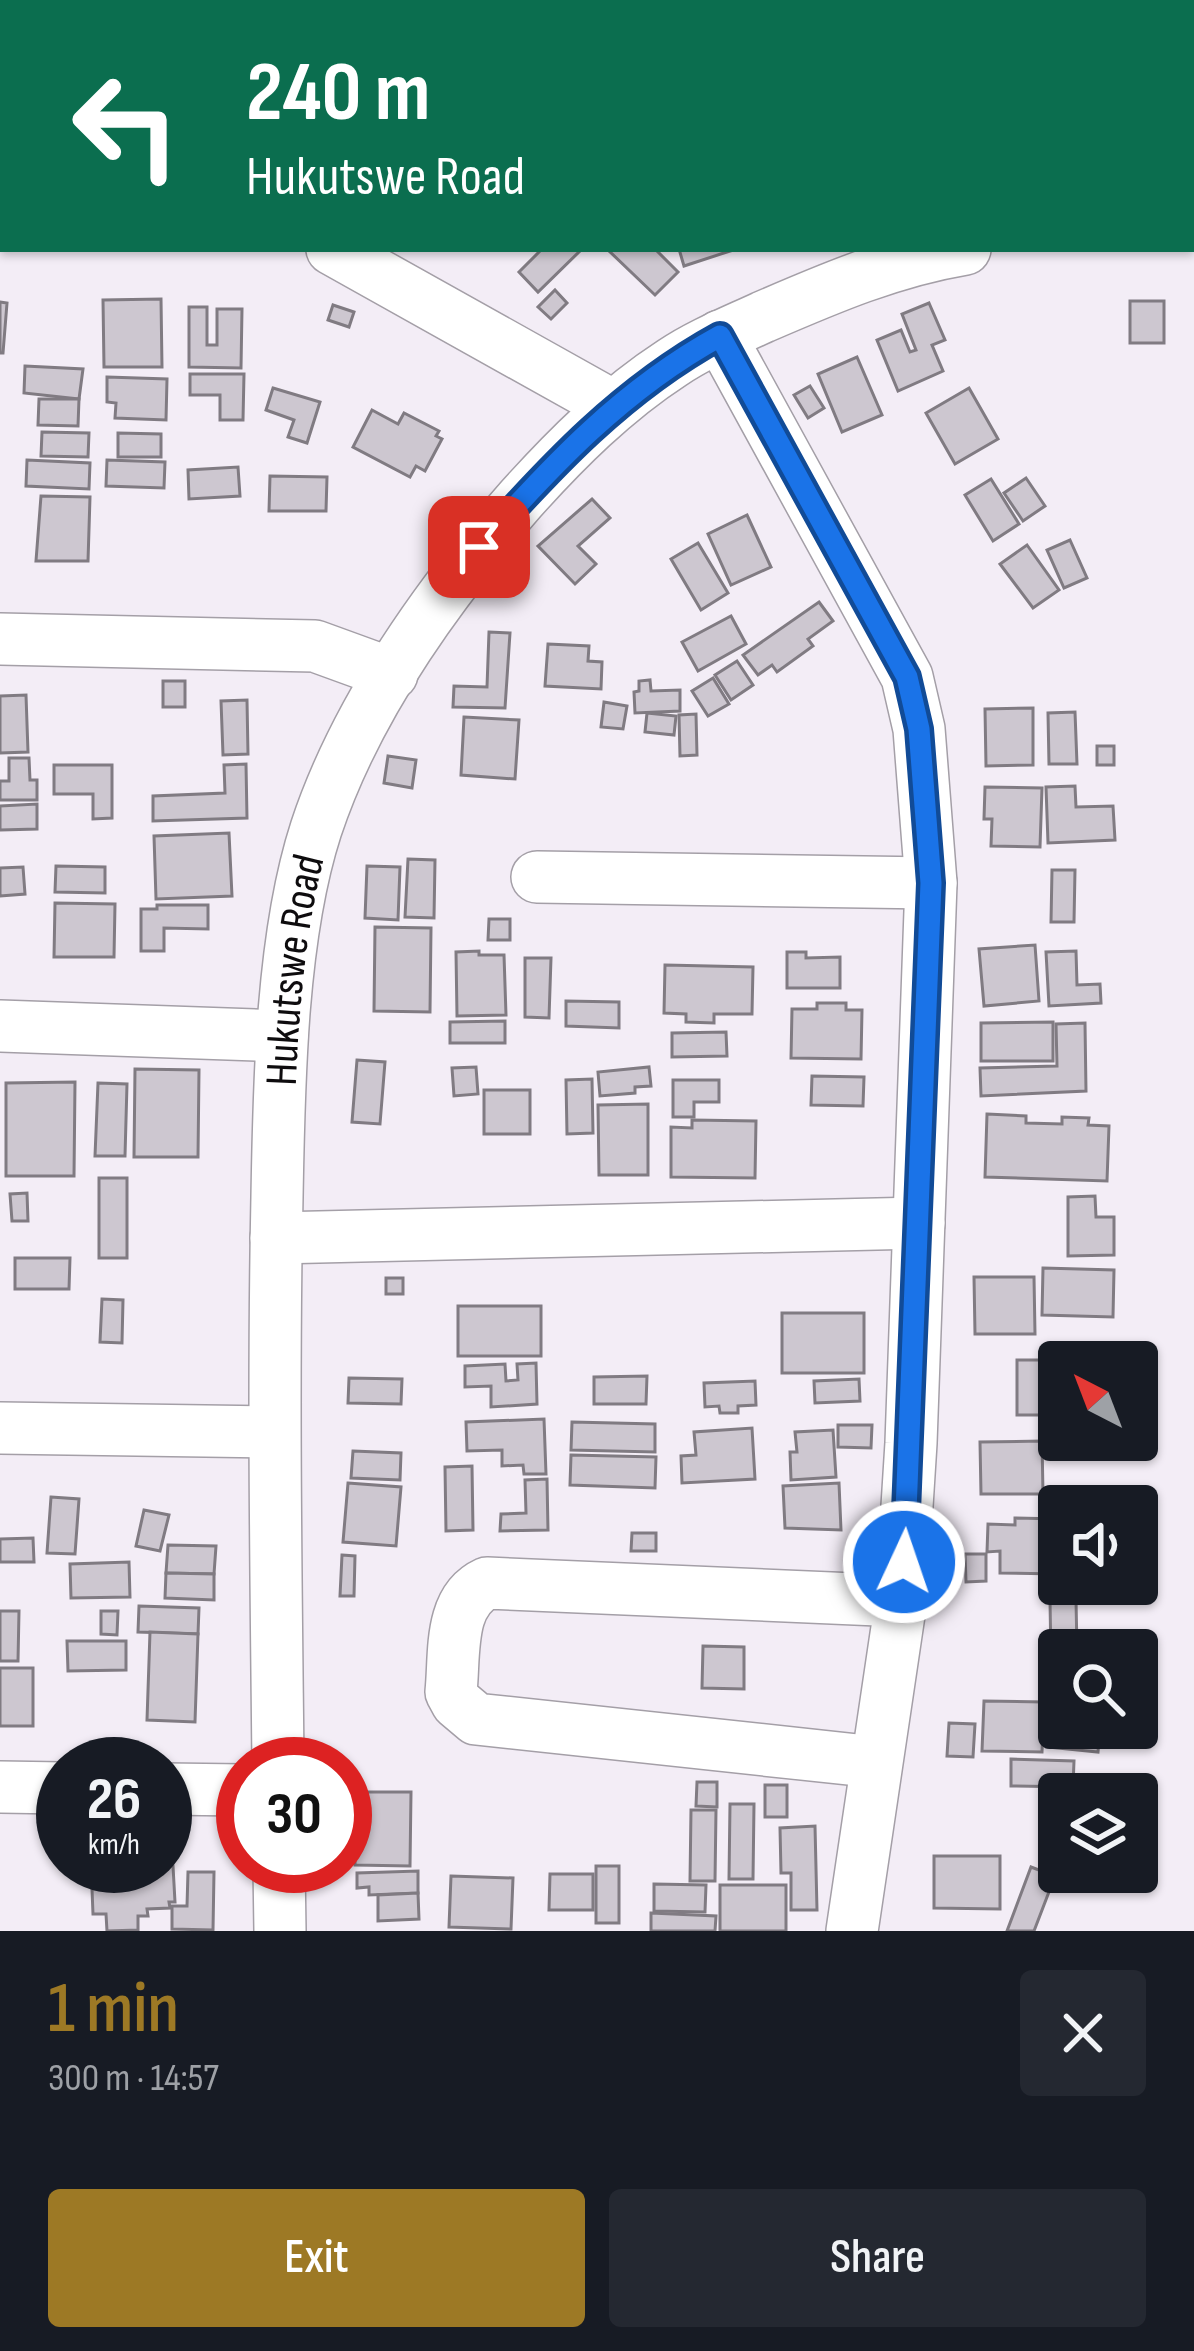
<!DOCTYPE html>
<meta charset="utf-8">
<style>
:root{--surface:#171b24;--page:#242831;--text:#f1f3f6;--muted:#9ea1a6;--accent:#9d7925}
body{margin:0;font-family:"Sofia Sans Condensed",sans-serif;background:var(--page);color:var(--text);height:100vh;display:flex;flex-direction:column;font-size:45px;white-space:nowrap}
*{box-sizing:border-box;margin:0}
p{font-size:39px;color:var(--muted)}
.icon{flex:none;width:66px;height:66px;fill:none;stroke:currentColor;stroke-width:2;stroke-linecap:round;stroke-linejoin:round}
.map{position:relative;height:1931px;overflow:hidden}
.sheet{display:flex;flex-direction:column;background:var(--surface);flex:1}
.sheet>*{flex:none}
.banner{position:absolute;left:0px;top:0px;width:1194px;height:252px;box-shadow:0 3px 9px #0004;background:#0b6e4f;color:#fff;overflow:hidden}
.needle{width:78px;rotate:318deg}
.controls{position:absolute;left:1038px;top:1341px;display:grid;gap:24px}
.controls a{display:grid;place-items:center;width:120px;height:120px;border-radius:12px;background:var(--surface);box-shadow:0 3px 9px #0004;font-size:60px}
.speed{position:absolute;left:36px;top:1737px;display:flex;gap:24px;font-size:60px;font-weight:700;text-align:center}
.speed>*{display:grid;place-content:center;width:156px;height:156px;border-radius:50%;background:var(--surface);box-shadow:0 3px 9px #0004;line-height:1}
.speed small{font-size:30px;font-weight:400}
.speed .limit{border:18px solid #d22;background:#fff;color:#111}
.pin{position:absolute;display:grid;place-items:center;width:102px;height:102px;color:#fff;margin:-51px;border-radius:24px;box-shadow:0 6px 18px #0006}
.me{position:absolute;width:132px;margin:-66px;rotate:3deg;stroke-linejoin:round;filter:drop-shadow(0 0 9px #0008)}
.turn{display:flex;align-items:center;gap:42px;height:252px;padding:0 48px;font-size:54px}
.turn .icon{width:156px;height:156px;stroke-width:2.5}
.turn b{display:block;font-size:84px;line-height:102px}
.round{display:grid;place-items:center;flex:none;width:126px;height:126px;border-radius:12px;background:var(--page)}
.headline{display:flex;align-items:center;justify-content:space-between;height:204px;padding:0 48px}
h1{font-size:72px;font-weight:600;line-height:90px;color:var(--accent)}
.action{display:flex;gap:24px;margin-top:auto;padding:24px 48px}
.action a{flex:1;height:138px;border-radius:12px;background:var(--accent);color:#fff;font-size:48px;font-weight:600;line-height:138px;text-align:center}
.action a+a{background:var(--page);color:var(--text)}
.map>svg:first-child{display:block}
</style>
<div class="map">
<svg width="1194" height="1931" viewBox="0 0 1194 1931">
<rect width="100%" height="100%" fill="#f3edf6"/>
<!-- building -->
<g fill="#cdc7d0" stroke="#807b82" stroke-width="3">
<rect x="1191" y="43" width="3" height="105"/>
<polygon points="542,249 582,249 538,292 519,272"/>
<polygon points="607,249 655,249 678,272 655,295"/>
<polygon points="679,249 729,249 730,251 684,266"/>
<polygon points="555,290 567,303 551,319 538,307"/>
<polygon points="161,299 162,367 104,367 103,300"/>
<rect x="1130" y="301" width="34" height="42"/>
<polygon points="0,302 7,303 3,353 0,353"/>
<polygon points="929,303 945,340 932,345 943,371 898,391 877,340 901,330 910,352 916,350 902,314"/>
<polygon points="333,305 354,312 349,327 328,320"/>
<polygon points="189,307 207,307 207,345 217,345 217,309 242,309 241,368 189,367"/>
<polygon points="857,357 882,415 842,432 818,374"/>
<polygon points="25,366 83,369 79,399 24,393"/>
<polygon points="190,374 244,374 243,420 220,420 220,395 190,395"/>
<polygon points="107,377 167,379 166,420 115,418 116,403 107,402"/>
<polygon points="810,386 824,408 808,418 794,395"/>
<polygon points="273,388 320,402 307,443 288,437 294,420 266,410"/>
<polygon points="969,388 998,439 955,464 926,413"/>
<polygon points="39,399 79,399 78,426 38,425"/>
<polygon points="372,410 398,424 404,413 439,431 436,436 442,439 425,471 416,466 410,477 353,447"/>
<polygon points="42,432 89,433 88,457 41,456"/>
<polygon points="118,433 161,434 161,457 118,457"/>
<polygon points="27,460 90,463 89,489 26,486"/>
<polygon points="107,460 165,462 164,488 106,486"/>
<polygon points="238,467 240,496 189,499 188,470"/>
<polygon points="270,476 327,477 326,511 269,511"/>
<polygon points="1026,478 1045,506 1023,521 1004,493"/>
<polygon points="991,479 1019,524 993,541 965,495"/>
<polygon points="41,496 90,497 88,561 36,561"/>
<polygon points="592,499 610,518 578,546 596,564 575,584 538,546"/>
<polygon points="747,515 771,567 731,585 708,534"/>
<polygon points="1070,540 1087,578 1064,588 1047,550"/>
<polygon points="698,543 728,593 701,610 671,559"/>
<polygon points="1027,545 1059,590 1033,608 1000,564"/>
<polygon points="819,602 833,621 808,639 813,646 777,672 772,665 758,675 743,655"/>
<polygon points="731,616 746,644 698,671 682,642"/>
<polygon points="489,632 510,633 505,708 453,707 454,686 487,687"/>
<polygon points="548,644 589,646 588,661 602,662 601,689 545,686"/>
<polygon points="737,661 753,685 731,700 715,675"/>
<polygon points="713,678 729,704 708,716 692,691"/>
<polygon points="650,680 651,691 680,690 680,711 635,713 634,692 639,691 639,681"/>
<rect x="163" y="681" width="22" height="26"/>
<polygon points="26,695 28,752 0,753 0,696"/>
<polygon points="247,700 248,754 223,755 221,701"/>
<polygon points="604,702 627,706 623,729 601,727"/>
<polygon points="1033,708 1033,765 986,766 985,709"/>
<polygon points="1075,712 1077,764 1049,764 1048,713"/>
<polygon points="647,713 676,716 674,735 645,732"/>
<polygon points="696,714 697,755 680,756 679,715"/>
<polygon points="464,717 519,720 515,779 461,775"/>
<rect x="1097" y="746" width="17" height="19"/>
<polygon points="388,756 416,760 412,788 384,783"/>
<polygon points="9,758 29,758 30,780 37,780 37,800 0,800 0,781 9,781"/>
<polygon points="246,764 247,818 153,821 153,796 225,793 224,765"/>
<polygon points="54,765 112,765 112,818 93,819 93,794 54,794"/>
<polygon points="1075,786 1076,807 1113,806 1115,840 1048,843 1046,787"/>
<polygon points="985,787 1042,788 1040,847 991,846 992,819 984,819"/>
<polygon points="37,804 37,829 0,830 0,806"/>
<polygon points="229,833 232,896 156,899 154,836"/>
<polygon points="408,859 435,860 434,918 405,917"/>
<polygon points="56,866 105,867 105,893 55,892"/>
<polygon points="367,866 400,867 398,920 365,918"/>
<polygon points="23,867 25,894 0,896 0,868"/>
<polygon points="1052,870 1075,870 1074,922 1051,922"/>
<polygon points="55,903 115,904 114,957 54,957"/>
<polygon points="157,905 208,905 208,929 164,928 164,951 141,951 141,909 157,909"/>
<polygon points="489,919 510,919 510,940 488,940"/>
<polygon points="375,927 431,928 430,1012 374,1011"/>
<polygon points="1035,945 1039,1001 984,1006 979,949"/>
<polygon points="479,951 479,955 504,955 506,1015 457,1016 456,952"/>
<polygon points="1076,951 1077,985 1100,984 1101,1003 1049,1006 1046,952"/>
<polygon points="787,952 806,952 806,958 840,957 840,988 787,988"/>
<polygon points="525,958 551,958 549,1018 525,1017"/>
<polygon points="665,965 753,967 752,1014 714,1014 714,1023 686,1022 686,1014 664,1013"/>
<polygon points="566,1001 619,1002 619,1028 566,1026"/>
<polygon points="817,1003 846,1003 846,1010 862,1010 861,1059 791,1058 792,1009 817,1009"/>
<polygon points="505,1021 505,1043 450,1043 450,1022"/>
<polygon points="1053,1022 1053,1061 981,1061 981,1023"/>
<polygon points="1085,1023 1086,1091 981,1096 980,1068 1057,1066 1056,1024"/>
<polygon points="726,1032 727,1056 672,1057 672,1033"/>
<polygon points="357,1060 385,1062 380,1124 352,1122"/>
<polygon points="476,1067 478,1094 454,1096 452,1068"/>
<polygon points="649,1067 651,1086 635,1087 635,1093 600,1096 598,1072"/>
<polygon points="135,1069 199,1070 198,1157 134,1157"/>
<polygon points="812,1076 864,1077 863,1106 811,1105"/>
<polygon points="592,1079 593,1133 567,1134 566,1080"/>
<polygon points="673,1080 719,1080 719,1102 694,1102 694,1117 673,1117"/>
<polygon points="75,1082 74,1176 6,1176 6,1083"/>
<polygon points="98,1083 127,1084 125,1156 95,1156"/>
<rect x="484" y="1090" width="46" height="44"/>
<polygon points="648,1104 648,1175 599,1175 598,1105"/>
<polygon points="987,1114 1026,1116 1026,1123 1062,1124 1062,1117 1089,1118 1088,1125 1109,1126 1107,1181 985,1177"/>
<polygon points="692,1120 756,1121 755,1178 671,1177 671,1127 692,1128"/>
<rect x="99" y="1178" width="28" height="80"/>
<polygon points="27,1193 28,1221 12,1221 10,1194"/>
<polygon points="1095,1196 1096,1217 1114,1217 1114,1255 1068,1256 1068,1197"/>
<polygon points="15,1258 70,1258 69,1289 15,1289"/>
<polygon points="1043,1268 1114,1270 1113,1317 1042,1315"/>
<polygon points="974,1277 1034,1277 1035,1334 975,1334"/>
<rect x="386" y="1278" width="17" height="16"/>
<polygon points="102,1299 123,1300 122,1343 100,1342"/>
<rect x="458" y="1306" width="83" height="50"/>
<rect x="782" y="1313" width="82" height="60"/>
<polygon points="1017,1360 1061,1360 1059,1415 1017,1415"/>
<polygon points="536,1363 537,1404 491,1407 491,1386 465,1387 465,1366 505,1364 506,1381 518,1380 517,1364"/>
<polygon points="647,1376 646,1404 594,1404 594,1377"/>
<polygon points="349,1378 402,1379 401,1404 348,1403"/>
<polygon points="859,1379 860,1401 815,1403 814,1381"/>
<polygon points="755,1381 756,1405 738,1406 738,1413 720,1413 719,1406 705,1407 704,1383"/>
<polygon points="544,1419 546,1474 524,1474 523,1465 502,1466 502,1450 467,1451 466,1422"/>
<polygon points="572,1422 655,1424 655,1452 571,1450"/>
<polygon points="838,1425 872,1425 871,1448 838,1447"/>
<polygon points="752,1428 755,1479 682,1483 681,1456 696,1455 694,1432"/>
<polygon points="833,1430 836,1477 791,1480 790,1452 797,1452 795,1432"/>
<polygon points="1042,1441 1043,1494 981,1494 980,1442"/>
<polygon points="353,1451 401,1453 400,1480 351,1478"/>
<polygon points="571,1455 656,1457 655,1488 570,1485"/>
<polygon points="472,1466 473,1530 446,1531 445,1467"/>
<polygon points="547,1479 548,1530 500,1531 501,1514 526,1513 525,1480"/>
<polygon points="348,1483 401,1487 396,1546 343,1542"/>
<polygon points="839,1483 841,1530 785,1528 783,1486"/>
<polygon points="51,1497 79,1499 75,1554 47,1553"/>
<polygon points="144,1510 169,1515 160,1551 136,1546"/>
<polygon points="1015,1518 1059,1519 1059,1574 1000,1573 1000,1551 987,1552 988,1524 1015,1525"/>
<polygon points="632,1533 656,1533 656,1551 631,1551"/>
<polygon points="33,1538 34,1562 0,1562 0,1539"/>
<polygon points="168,1545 216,1546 214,1574 166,1573"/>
<polygon points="965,1554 986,1554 986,1581 966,1582"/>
<polygon points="342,1555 355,1556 354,1596 340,1596"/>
<polygon points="129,1562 130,1597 71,1598 70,1564"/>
<polygon points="166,1573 214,1574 214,1600 165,1598"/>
<polygon points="1050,1600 1076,1600 1077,1650 1059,1650 1059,1659 1051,1660"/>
<polygon points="139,1606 199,1608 198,1634 138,1632"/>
<polygon points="0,1611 19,1611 18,1661 0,1661"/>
<polygon points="101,1611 118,1611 117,1635 101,1634"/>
<polygon points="150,1632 198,1634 195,1722 147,1720"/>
<polygon points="67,1641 126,1641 126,1670 68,1671"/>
<polygon points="703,1646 744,1647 744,1689 702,1688"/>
<rect x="0" y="1668" width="33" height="58"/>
<polygon points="1052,1695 1059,1695 1059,1728 1100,1728 1098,1752 1047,1747"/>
<polygon points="984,1701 1044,1702 1042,1752 982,1751"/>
<polygon points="949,1723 975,1724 973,1757 947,1756"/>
<polygon points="1011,1759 1074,1761 1073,1787 1011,1786"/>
<polygon points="697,1782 717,1782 717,1807 696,1806"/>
<rect x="765" y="1785" width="22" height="32"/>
<polygon points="1044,1790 1069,1792 1059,1794 1059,1835 1041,1833"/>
<polygon points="354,1792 411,1792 410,1866 355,1865 355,1837 345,1837 345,1806 354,1806"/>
<polygon points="730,1804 754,1804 753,1879 729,1879"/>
<polygon points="691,1810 716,1810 715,1881 690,1881"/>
<polygon points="815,1826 817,1910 791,1910 791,1873 781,1873 780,1828"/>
<polygon points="934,1856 1000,1856 1000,1909 934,1908"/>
<polygon points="117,1866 173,1866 175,1902 169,1902 170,1908 147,1909 148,1916 138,1916 138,1930 107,1931 106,1914 93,1914 92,1889 104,1888 104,1870 117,1870"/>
<rect x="596" y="1866" width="23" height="57"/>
<polygon points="1031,1867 1055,1876 1034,1931 1007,1931"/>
<polygon points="418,1871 418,1893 369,1895 369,1887 357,1888 357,1873"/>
<polygon points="188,1872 214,1872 213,1930 172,1929 172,1906 187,1906"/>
<polygon points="550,1874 593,1874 593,1910 549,1910"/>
<polygon points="451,1876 513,1878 511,1929 449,1927"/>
<polygon points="654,1884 706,1885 705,1912 654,1911"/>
<rect x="720" y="1885" width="66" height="46"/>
<polygon points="418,1893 419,1919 378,1921 378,1895"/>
<polygon points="651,1913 716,1916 715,1931 651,1931"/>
</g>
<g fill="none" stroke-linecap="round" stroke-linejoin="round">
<!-- minor casing -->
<g stroke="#a49fa7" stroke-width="54">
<g id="minor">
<polyline points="276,0 276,3"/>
<polyline points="706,0 708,3"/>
<polyline points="996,0 998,3"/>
<polyline points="0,223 3,223"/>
<polyline points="1191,225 1194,225"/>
<polyline points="332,249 613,406"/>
<polyline points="720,336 907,677 919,729 931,883 911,1443 901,1601 852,1931"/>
<polyline points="0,639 315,646 392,674"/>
<polyline points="537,877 931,883"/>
<polyline points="0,1026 282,1036"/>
<polyline points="276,1238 919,1223"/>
<polyline points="0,1428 274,1432"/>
<path d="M 876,1762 L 476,1719 L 457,1703 L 451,1692 C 455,1654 448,1601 487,1583 L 901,1601"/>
<path id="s1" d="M 278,1764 C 276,1575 273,1386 277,1197 C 279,1084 281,937 316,829 C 356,708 438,594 521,499 C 566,449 615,400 672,363 C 700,344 733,331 763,317 C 830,288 893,261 965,249"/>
<polyline points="0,1787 63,1788"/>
<polyline points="165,1789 243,1790"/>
<polyline points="279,1866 280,1931"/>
</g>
</g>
<!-- minor -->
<use href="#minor" stroke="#fff" stroke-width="51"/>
</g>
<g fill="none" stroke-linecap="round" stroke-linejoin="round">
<!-- route casing -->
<g stroke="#114b97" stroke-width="30">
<path id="route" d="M 479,547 C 552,465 623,389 720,336 L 907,677 L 919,729 L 931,883 L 904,1562"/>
</g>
<!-- route -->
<use href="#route" stroke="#1a73e8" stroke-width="21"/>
</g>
<g text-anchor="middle" stroke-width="12" stroke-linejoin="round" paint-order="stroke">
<!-- street labels -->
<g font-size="45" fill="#0e0c0e" stroke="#f3edf6">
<text dy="16" stroke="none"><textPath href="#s1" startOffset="795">Hukutswe Road</textPath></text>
</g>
</g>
</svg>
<div class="controls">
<a><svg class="needle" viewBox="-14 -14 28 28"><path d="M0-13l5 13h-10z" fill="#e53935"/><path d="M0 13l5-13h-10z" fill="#9ea1a6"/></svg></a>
<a><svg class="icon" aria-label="sound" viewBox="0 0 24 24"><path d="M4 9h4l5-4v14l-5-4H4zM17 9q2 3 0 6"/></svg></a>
<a><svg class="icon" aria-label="search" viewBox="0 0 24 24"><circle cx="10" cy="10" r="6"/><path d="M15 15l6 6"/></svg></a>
<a><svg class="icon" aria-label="layers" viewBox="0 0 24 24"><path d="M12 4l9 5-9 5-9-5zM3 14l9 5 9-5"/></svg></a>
</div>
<div class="speed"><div>26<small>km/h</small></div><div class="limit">30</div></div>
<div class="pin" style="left:479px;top:547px;background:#d93025"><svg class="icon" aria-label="arrive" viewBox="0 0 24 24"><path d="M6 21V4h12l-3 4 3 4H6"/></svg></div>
<svg class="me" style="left:904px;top:1562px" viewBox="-20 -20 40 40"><circle r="17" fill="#1a73e8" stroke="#fff" stroke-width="3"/><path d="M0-11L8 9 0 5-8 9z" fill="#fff"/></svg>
<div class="banner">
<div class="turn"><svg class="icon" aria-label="left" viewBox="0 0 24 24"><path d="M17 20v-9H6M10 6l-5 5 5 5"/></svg><div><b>240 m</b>Hukutswe Road</div></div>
</div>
</div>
<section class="sheet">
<div class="headline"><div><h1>1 min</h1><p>300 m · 14:57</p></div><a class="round"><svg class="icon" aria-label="close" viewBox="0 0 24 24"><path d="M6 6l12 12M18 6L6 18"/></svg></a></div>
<div class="action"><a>Exit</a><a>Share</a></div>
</section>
